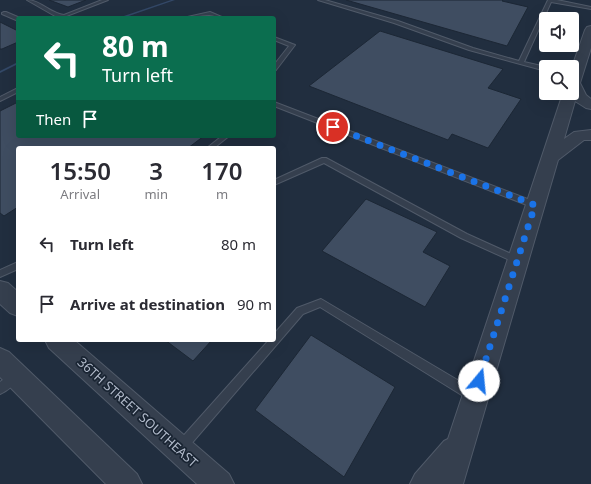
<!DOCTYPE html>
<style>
:root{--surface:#fff;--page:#f2f2f3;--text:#2b2b33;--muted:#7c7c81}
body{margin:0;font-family:"Noto Sans",sans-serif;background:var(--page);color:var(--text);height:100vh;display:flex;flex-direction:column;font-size:15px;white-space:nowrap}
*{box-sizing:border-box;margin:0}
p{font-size:13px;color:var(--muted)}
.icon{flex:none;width:22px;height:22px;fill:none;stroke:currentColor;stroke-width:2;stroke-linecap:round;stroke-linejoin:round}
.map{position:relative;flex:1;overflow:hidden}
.sheet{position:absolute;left:16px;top:146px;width:260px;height:196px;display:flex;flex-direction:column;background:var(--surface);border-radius:4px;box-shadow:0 4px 16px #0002}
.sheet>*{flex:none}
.hud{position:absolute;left:16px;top:16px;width:260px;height:122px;border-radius:4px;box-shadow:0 4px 16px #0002;background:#0b6e4f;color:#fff;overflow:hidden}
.controls{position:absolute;left:539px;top:12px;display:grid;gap:8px}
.controls a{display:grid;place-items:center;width:40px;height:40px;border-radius:4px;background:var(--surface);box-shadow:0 4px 16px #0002;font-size:20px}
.pin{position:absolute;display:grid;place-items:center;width:34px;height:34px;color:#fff;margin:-17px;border:2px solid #fff;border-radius:50%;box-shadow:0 1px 4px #0007}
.me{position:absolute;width:44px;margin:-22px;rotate:17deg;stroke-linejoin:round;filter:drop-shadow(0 0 3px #0008)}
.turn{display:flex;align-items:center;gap:14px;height:84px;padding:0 20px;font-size:18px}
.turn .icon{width:52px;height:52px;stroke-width:2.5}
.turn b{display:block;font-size:28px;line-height:34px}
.then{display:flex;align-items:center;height:38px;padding:0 20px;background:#0003;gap:8px;font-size:15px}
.eta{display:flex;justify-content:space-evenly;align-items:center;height:68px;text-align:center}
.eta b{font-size:24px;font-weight:600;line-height:28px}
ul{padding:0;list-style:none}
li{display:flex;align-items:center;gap:12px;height:60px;padding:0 20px}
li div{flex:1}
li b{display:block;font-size:15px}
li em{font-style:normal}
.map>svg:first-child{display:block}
</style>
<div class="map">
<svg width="591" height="484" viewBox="0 0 591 484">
<rect width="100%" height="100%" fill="#212e3f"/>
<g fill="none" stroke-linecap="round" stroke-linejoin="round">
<!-- stream -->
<g fill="#334867" fill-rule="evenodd">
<polygon points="171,0 175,0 123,18 118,18"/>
<polygon points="18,62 18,64 0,73 0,71"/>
</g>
</g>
<!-- building -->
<g fill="#3f4d61" stroke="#1c2735">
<polygon points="49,0 86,0 68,7"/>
<polygon points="346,0 503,0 502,1 528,7 507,46"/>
<polygon points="0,22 18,31 18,42 2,49 0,49"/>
<polygon points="380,31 503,69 488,88 521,99 488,148 452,134 448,140 309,86"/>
<polygon points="18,102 18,136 204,136 188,148 18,148 18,207 4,216 0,213 0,111"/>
<polygon points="366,199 437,232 423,252 450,266 425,307 322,251"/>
<polygon points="311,335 395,387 344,477 255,410"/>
<polygon points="165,340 212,340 193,361"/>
</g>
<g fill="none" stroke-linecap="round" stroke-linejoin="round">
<!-- service casing -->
<g stroke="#505a69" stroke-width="2">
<g id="service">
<path d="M 27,0 C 40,0 50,13 64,15 L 102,0 L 108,0 L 64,17 L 55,16 Z"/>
<polygon points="318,0 325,0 398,21 473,48 519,61 548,0 557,0 591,7 591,9 551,2 524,62 546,67 546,71 469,50 394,23"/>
<polygon points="4,12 6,12 20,18 18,18 18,20 16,20 2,14 2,13"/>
<path d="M 210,12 L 224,18 C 218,18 214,15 209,15 C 200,15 191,18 183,18 Z"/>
<polygon points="274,37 295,45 276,70 274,71 274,65 289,46 274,40"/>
<polygon points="18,88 18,92 0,101 0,97"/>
<polygon points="274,102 538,203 539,205 535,208 532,207 274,106"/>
<polygon points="222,136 229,136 214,148 207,148"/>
<polygon points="322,158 326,158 467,234 520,258 521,260 520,262 514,262 461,238 324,163 274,185 274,180"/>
<polygon points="18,262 18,269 0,277 0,270"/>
<polygon points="321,299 476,391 477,395 476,399 472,400 468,399 320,307 303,314 185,451 181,453 177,451 175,447 177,443 269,340 274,340 274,334 297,308"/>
<path d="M 14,372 L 18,374 L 19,377 C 16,384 7,391 0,394 L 0,382 Z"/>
</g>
</g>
<!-- tertiary casing -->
<g stroke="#505a69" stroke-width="2">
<g id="tertiary">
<polygon points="591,26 591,48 580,83 586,95 591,99 591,109 586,108 575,101 564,139 574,132 591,130 591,140 584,140 558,160 463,484 410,484 415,474 444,441 448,439 563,93 572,93 572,67 585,30 587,27"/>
<polygon points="0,281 8,283 18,292 18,316 10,313 0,304"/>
<polygon points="45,340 74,340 229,474 234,484 197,484 49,348"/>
<polygon points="0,348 9,352 137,474 142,484 106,484 0,377"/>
</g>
</g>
<!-- service -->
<use href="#service" fill="#353f4e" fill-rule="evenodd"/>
<!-- tertiary -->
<use href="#tertiary" fill="#353f4e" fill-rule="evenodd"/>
</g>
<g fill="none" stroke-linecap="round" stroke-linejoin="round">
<!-- route -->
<polyline stroke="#1a73e8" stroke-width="7" stroke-dasharray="0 12.6" points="333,127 535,205 479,381"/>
</g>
<g text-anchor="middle" stroke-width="3.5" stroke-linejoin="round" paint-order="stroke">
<!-- near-street labels -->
<g font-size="13" fill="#b1baca" stroke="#1a2533">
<text transform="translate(138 412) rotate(42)" y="5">36TH STREET SOUTHEAST</text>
</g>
</g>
</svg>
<div class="controls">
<a><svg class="icon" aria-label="sound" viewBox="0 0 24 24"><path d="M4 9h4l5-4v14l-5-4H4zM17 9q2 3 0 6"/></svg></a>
<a><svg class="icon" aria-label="search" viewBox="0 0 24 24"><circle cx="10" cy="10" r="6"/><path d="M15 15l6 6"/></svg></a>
</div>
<div class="pin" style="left:333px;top:127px;background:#d93025"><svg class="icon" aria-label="arrive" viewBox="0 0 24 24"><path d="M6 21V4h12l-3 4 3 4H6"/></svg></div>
<svg class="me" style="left:479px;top:381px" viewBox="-20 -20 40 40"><circle r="19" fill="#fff"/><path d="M0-13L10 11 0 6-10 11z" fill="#1a73e8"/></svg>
<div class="hud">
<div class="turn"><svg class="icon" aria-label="left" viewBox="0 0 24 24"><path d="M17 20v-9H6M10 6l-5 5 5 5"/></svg><div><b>80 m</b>Turn left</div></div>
<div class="then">Then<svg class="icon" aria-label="arrive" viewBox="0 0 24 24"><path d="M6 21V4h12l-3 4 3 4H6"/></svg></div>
</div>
<section class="sheet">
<div class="eta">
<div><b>15:50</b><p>Arrival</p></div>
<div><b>3</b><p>min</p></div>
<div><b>170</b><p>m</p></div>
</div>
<ul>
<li><svg class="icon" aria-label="left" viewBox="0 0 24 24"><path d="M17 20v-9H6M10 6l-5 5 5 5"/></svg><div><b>Turn left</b></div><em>80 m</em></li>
<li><svg class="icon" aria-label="arrive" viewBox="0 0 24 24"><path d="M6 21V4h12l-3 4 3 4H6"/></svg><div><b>Arrive at destination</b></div><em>90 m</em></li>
</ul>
</section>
</div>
